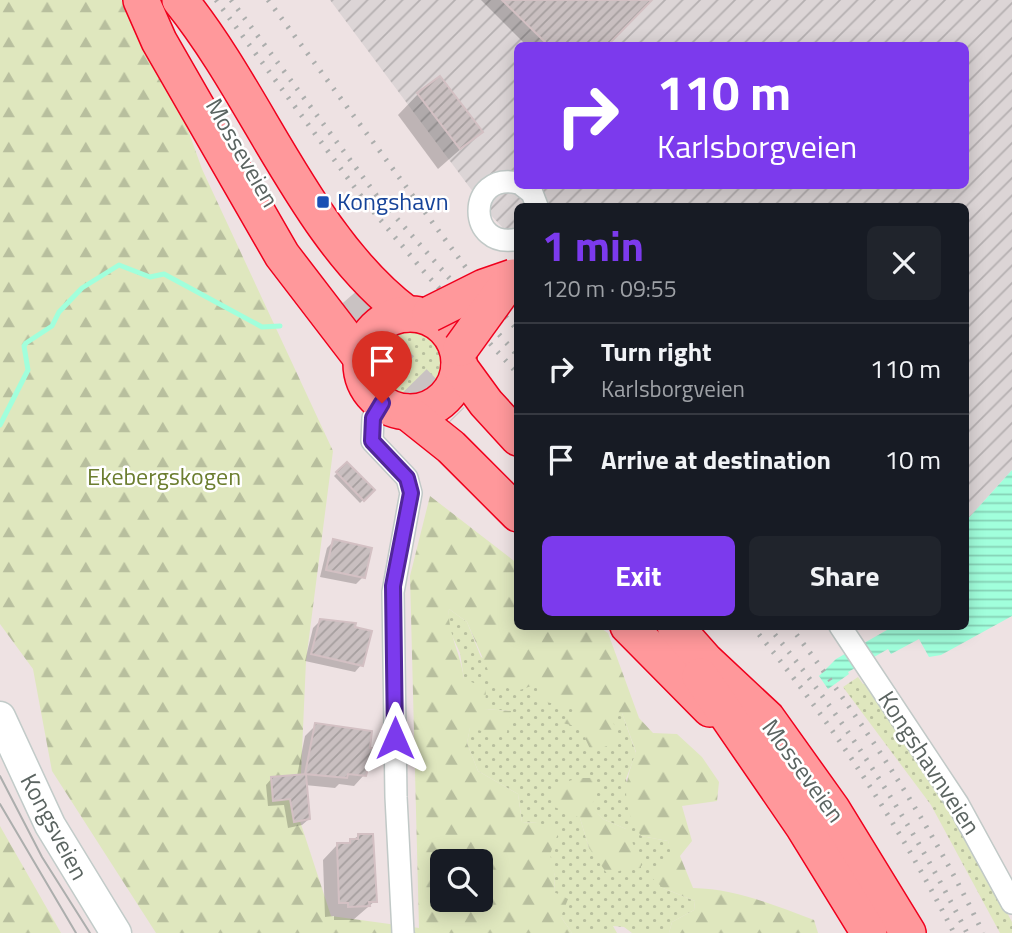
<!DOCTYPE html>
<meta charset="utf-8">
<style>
:root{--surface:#171b24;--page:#20242c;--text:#f1f3f6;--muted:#9ea1a6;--line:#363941;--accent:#7c3aed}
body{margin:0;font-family:"Titillium Web",sans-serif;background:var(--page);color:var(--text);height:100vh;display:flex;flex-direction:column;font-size:26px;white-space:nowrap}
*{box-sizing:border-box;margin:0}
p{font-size:23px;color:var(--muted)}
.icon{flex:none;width:38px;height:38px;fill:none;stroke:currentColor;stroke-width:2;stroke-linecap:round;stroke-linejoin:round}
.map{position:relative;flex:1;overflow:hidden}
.side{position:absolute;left:514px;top:203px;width:455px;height:427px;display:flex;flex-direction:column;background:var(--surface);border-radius:10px;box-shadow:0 4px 18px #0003}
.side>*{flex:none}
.hud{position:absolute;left:514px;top:42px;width:455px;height:147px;border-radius:10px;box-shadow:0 4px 18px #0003;background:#7c3aed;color:#fff;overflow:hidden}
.tools{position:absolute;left:430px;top:849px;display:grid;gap:14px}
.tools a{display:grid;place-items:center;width:63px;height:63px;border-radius:10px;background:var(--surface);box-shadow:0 4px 18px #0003;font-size:35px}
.pin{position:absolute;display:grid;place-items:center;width:60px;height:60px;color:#fff;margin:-72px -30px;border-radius:50% 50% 50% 0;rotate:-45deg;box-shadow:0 0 7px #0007}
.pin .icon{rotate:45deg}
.me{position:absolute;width:77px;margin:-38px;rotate:0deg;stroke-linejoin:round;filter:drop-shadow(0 0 5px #0008)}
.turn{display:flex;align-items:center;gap:24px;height:147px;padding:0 28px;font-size:32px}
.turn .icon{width:91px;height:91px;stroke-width:2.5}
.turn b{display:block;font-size:49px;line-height:60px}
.round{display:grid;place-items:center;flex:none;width:74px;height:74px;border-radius:10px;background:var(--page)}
.headline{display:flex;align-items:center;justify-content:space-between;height:119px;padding:0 28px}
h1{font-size:42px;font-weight:700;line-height:52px;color:var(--accent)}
.primary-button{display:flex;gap:14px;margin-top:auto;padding:14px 28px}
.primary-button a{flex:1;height:80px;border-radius:10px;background:var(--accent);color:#fff;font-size:28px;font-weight:700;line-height:80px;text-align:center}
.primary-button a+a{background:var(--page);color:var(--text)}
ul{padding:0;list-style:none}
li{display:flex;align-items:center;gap:21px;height:91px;padding:0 28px;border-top:2px solid var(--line)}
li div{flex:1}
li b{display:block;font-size:26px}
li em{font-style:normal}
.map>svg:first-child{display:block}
</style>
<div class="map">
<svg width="1012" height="933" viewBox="0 0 1012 933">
<defs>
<pattern id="industrial-furrows" width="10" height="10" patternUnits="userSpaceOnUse" patternTransform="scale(1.75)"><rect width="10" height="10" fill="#dcd5d6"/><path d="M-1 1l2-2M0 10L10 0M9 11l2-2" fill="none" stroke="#b5b0b1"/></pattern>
<pattern id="green-dots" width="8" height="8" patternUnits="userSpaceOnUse" patternTransform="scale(1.75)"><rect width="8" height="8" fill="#dfe7be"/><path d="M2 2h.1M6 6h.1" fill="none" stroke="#b8bf9e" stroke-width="1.8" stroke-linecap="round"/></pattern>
<pattern id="forest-firs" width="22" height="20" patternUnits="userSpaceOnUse" patternTransform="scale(1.75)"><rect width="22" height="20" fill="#dfe7be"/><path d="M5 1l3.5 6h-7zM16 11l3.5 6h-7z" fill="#b8bf9e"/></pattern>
<pattern id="water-rules" width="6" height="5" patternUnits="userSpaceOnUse" patternTransform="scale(1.75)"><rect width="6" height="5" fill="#a1ffdc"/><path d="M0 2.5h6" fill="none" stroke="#86d2b6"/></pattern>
<pattern id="building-hatch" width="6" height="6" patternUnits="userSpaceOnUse" patternTransform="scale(1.75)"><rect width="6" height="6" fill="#c9bfc0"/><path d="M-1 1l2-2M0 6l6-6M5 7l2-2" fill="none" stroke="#a69f9f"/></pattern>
</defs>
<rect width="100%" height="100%" fill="#eee2e3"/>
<!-- industrial -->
<path fill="url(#industrial-furrows)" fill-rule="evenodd" d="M 330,0 L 1012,0 L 1012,470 L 966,521 L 966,206 L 518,206 L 518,244 L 488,212 ZM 518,46 L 966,46 L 966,186 L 518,186 Z"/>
<!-- green -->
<g fill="url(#green-dots)" fill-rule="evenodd">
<circle cx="412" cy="363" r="32"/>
<path d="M 449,609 L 467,622 L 481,657 L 538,684 L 612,713 L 622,713 L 636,753 L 626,779 L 641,836 L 668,841 L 672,854 L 663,888 L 695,901 L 694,910 L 672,922 L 669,933 L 632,933 L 624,927 L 613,926 L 617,933 L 572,933 L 561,917 L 554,892 L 555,876 L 538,823 L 522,822 L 518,794 L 478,771 L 467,743 L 470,727 L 480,730 L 511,711 L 485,709 L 464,679 L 460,653 L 448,627 ZM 590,807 L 603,819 L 626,829 L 589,848 L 580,818 Z"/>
<path d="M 858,677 L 863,684 L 868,684 C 920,761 969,839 1012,922 L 1012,933 L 1000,933 L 931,805 L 843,687 Z"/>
</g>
<!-- forest -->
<g fill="url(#forest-firs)" fill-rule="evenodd">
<path d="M 0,0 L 121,0 L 168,74 L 202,169 L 333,451 L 306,661 L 299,818 L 331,916 L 419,928 L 410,576 L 430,496 L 518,564 L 518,626 L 599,627 L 608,633 L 639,718 L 653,733 L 677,734 L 702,757 L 719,782 L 717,801 L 682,806 L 692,841 L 680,856 L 693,888 C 737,889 773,905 814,920 L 818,933 L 669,933 L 672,922 L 694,910 L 695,901 L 663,888 L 651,877 L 659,862 L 671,854 L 668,841 L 641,836 C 621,805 623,786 636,752 L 622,713 L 612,713 L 617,743 L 591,751 L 580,727 L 562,723 L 576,709 L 538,700 L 537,684 L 517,691 L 494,684 L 467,622 L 449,609 C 447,632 461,654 464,679 L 486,688 L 485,709 L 511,711 L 506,737 L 470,728 L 467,743 L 478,771 L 518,794 L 522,822 L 538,823 L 559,831 L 550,854 L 555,876 L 554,892 L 568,899 L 561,917 L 572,933 L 156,933 L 52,771 L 33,669 L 0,624 ZM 443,861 L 481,861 L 481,900 L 443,900 Z"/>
<polygon points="579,778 592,778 599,789 591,807 603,819 626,829 641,861 641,868 625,869 608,875 589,848 580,818 552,806 555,785"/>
<polygon points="0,826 61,933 0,933"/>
</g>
<!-- water -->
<polygon fill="url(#water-rules)" points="1012,470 1012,616 941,655 929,657 919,639 891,654 888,649 848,672 849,674 828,689 819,676 836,659 887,630 887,627 966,626 966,521"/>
<!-- shadow -->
<g fill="#0003">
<polygon points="481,0 649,0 605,46 527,46"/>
<polygon points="418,94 480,132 438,169 398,115"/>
<polygon points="347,464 373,490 360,503 334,476"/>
<polygon points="334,541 363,577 356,584 320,577 327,548"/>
<polygon points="320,621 361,665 355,672 305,661 313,628"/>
<polygon points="316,725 364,775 354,786 339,784 335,788 305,785 309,819 302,825 288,828 284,805 268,806 266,785 272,778 297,776 305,736"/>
<polygon points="358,836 375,901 353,920 334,920 334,916 325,917 323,860 337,845 346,845"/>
</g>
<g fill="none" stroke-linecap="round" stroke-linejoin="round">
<!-- stream -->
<polyline stroke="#a1ffdc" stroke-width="5" points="0,425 28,370 24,346 26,343 52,326 59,312 82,288 119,265 150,277 164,274 262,327 280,326"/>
</g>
<!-- building -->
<g fill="url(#building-hatch)" stroke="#d3c0c3" stroke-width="2">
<polygon points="502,0 652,0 607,46 549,46"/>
<polygon points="440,76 483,132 460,149 417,93"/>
<polygon points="347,462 375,490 364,501 336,472"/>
<polygon points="333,539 372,548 365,578 326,570"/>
<polygon points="320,619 356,623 355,627 372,631 363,666 311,654"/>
<polygon points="315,723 372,731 370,748 373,748 366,776 348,774 347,778 305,774"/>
<polygon points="306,774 310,819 294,822 290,799 273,801 271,777"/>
<polygon points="358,834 373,834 377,902 369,902 370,906 348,907 348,903 339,903 337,843 350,843 350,839 358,839"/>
</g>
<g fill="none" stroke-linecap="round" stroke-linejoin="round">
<!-- trunk-tunnel -->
<polyline stroke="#c9c2c2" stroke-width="35" stroke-dasharray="35 18" stroke-linecap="butt" points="344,302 399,366 452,420"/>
<!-- minor casing -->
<g stroke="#c1c9c7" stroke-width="24">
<g id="minor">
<path d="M 518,183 C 466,171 466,251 518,239"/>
<polyline points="523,186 532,193 537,206"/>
<polyline points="382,403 373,418 372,441 407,478 411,493 393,592 396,797 403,933"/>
<polyline points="840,626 958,804 1012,903"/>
</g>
</g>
<!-- secondary casing -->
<g stroke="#c2cbc9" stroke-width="33">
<polyline id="secondary" points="0,717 50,825 116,933"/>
</g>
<!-- trunk casing -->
<g stroke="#f0001d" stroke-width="38">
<g id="trunk">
<polyline points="141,0 159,41 282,255 361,358"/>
<path d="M 180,0 C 258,96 307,239 407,314"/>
<circle cx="410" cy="363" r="49"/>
<polyline points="459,366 486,403 518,438"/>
<polyline points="407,412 451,447 518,514"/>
<polyline points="628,626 710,709"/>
<polyline points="675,626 706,661 767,718 832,809 908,933"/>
<polyline points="700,676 803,826 869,933"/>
</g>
</g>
<!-- minor -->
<use href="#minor" stroke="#fff" stroke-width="21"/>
<!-- secondary -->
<use href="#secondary" stroke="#fff" stroke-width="30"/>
<!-- trunk -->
<use href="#trunk" stroke="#ff989b" stroke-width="35"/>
<!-- tram -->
<g stroke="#acaead" stroke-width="2">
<polyline points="0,776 42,857 90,933"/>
<polyline points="0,804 76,933"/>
</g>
<!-- rail -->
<g stroke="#acaead" stroke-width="5" stroke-dasharray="2 9" stroke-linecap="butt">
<polyline points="216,0 367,204 426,274 518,374"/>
<polyline points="231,0 377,196 518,356"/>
<polyline points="268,0 478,284 518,331"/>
<path d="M 752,626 C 831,721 898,823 954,933"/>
<path d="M 768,626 C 846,721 912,824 967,933"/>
<path d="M 790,626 C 863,722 931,824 983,933"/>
</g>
<!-- trunk-bridge casing -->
<g stroke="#f0001d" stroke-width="38" stroke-linecap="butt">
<g id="trunk-bridge">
<polyline points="430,314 484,287 513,277"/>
<polyline points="461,348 510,280"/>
</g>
</g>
<!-- trunk-bridge -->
<use href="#trunk-bridge" stroke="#ff989b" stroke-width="35"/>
</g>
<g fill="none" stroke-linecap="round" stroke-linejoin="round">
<!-- route casing -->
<g stroke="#51269a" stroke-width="18">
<polyline id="route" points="382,403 373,418 372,441 407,478 411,493 393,586 395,738"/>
</g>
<!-- route -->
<use href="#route" stroke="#7c3aed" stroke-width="12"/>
</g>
<!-- markers -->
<rect fill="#1a4fb4" stroke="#fff" stroke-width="2.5" x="316" y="195" width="14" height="14" rx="3.5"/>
<g text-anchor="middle" stroke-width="5" stroke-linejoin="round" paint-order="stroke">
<!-- street labels -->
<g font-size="24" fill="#5b6461" stroke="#fff">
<text transform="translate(242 153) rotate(60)" y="8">Mosseveien</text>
<text transform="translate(929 763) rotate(57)" y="8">Kongshavnveien</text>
<text transform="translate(803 771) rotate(54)" y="8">Mosseveien</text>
<text transform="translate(54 827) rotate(62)" y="8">Kongsveien</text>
</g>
<!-- transit labels -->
<g font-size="24" fill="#164399" stroke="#fff" text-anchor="start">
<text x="337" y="210">Kongshavn</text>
</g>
<!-- park labels -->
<g font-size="24" fill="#6c7e30" stroke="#fff">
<text x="164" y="485">Ekebergskogen</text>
</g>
</g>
</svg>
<div class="tools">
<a><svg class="icon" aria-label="search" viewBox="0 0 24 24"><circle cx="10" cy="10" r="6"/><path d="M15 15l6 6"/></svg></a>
</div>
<div class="pin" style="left:382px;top:403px;background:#d93025"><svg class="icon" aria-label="arrive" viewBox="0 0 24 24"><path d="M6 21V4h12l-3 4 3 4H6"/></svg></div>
<svg class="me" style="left:395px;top:738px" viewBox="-20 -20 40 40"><path d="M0-17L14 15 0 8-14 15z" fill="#7c3aed" stroke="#fff" stroke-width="4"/></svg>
<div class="hud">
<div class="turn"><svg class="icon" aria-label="right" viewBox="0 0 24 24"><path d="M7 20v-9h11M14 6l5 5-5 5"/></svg><div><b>110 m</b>Karlsborgveien</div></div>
</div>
<section class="side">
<div class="headline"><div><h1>1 min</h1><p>120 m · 09:55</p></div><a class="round"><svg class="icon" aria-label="close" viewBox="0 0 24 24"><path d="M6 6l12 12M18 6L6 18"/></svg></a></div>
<ul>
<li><svg class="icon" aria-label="right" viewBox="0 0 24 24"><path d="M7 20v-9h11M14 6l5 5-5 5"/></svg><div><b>Turn right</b><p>Karlsborgveien</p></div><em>110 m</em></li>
<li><svg class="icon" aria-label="arrive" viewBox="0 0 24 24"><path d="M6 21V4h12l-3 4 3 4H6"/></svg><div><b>Arrive at destination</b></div><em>10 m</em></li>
</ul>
<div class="primary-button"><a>Exit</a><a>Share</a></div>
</section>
</div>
